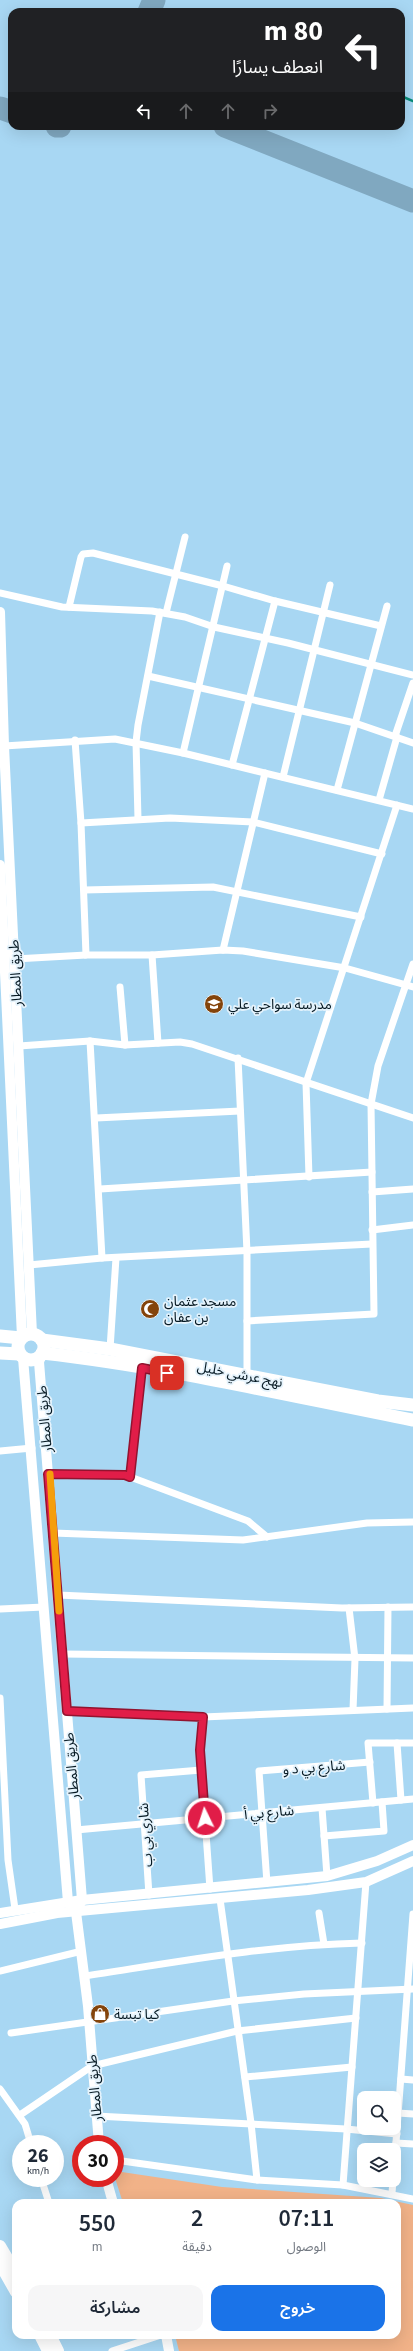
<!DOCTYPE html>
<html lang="ar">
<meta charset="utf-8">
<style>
:root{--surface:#fff;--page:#f6f6f7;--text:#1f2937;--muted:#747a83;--accent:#1a73e8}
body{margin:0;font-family:"Source Sans 3","Noto Sans Arabic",sans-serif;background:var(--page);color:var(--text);direction:rtl;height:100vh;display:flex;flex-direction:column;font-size:15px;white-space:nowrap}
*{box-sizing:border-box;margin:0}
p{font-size:13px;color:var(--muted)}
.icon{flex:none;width:22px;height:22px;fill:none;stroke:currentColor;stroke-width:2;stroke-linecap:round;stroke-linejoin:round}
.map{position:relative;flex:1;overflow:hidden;direction:ltr}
.details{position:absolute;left:12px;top:2199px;width:389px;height:140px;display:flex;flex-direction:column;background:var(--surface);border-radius:12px;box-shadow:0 4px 16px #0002;direction:rtl}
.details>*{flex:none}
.top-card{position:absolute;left:8px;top:8px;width:397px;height:122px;border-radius:12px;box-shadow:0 4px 16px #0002;direction:rtl;background:#202124;color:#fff;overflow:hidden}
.tools{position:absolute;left:357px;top:2091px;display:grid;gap:8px}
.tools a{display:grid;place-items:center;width:44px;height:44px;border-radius:8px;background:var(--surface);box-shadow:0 4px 16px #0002;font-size:20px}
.speed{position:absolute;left:12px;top:2135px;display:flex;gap:8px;font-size:20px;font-weight:700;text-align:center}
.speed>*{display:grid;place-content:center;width:52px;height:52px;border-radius:50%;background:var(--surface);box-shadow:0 4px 16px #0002;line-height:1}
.speed small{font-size:10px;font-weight:400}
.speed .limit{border:6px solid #d22;background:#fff;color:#111}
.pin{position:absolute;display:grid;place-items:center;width:34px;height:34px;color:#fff;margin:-17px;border-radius:8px;box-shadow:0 2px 6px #0006}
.me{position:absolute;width:44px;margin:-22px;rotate:356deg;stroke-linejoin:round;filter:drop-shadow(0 0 3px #0008)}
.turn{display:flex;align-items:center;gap:14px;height:84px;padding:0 16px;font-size:18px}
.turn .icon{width:52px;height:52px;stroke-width:2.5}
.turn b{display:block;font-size:28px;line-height:34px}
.lanes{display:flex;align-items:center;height:38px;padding:0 16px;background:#0003;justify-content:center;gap:20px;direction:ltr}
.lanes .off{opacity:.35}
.eta{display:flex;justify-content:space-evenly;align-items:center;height:68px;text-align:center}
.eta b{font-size:24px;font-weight:600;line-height:28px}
.action{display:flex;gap:8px;margin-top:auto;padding:8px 16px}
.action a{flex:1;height:46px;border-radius:12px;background:var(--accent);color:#fff;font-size:16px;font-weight:600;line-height:46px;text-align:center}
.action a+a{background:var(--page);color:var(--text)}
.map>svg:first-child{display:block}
</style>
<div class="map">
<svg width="413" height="2351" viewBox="0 0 413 2351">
<rect width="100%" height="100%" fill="#a8d7f3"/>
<!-- green -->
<polygon fill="#f1b288" points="115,2171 222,2187 381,2198 413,2205 413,2351 179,2351 175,2335 397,2335 397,2203 123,2203 115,2178"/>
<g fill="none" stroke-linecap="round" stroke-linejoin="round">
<!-- stream -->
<polyline stroke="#078c79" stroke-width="2.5" points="401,96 413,101"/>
<!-- taxiway -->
<g stroke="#80a8c0" stroke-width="23">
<polyline points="149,12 154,0"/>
<polyline points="0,108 12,112"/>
<polyline points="57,126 60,126"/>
<polyline points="225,126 413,201"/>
</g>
<!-- street -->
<g stroke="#fff" stroke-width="7">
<polyline points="0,593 62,607 152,611 185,617 214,627 288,643 413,675"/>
<polyline points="69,607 81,557 83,554 93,553 223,586 275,601 381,626"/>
<polyline points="166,613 185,537"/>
<polyline points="148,676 355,723 413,743"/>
<polyline points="395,736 413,683"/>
<polyline points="75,740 81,823 86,955"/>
<polyline points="4,746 115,739 183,753 413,809"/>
<polyline points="183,753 227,566"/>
<polyline points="232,765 275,601"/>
<polyline points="283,777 330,585"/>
<polyline points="337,790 387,606"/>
<polyline points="379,800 397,737"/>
<polyline points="138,819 136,742 138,725 160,612"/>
<polyline points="81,823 170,818 253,822 382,854"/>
<polyline points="84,890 213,887 361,917"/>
<polyline points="223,950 265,773"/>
<polyline points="152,955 158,1043"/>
<polyline points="15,959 86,955 152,955 223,950 243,951 345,968 413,987"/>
<polyline points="120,987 125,1045"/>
<polyline points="90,1041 102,1258"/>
<polyline points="19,1046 90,1041 125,1045 180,1042 192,1044 413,1118"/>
<polyline points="238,1058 247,1252 247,1375"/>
<polyline points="96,1118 240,1111"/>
<polyline points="309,1177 306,1083 397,805"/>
<polyline points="100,1189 372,1172"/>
<polyline points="372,1192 413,1189"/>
<polyline points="372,1230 413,1225"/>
<polyline points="29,1265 102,1258 372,1244"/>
<polyline points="247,1321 374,1314 371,1104 378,1066 413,964"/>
<polyline points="110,1349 116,1258"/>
<polyline points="0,1451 32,1448"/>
<polyline points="48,1474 125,1475 248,1521 267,1537"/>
<polyline points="130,1477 142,1368"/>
<polyline points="53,1533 243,1540 367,1523 413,1522"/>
<polyline points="58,1595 342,1608 413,1607"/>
<polyline points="349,1608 355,1659 353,1710"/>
<polyline points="0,1609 44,1607"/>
<polyline points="62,1654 413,1658"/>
<polyline points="0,1698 8,1860 15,1909"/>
<polyline points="387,1709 388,1607"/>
<polyline points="67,1711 203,1717 413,1708"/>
<polyline points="203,1717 200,1750 210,1889"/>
<polyline points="397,1743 401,1800"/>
<polyline points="373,1803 368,1743 413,1743"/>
<polyline points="322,1808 327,1876"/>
<polyline points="76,1830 413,1799"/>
<polyline points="324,1836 384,1831 382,1802"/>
<polyline points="267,1883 259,1771 370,1762"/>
<polyline points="149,1895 141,1775 201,1770"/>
<polyline points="220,1899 251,2123 257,2180"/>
<polyline points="319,1913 324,1944"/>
<polyline points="0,1971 82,1951"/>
<path d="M 85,1976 C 177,1962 269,1945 362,1943"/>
<polyline points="11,2033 233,2001 304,1994 413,1989"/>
<polyline points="245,2077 352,2067"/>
<polyline points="401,2079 413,2080"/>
<polyline points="0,2089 25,2124 31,2144"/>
<polyline points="398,2113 413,2114"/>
<polyline points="20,2115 92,2066 237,2031 356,2018"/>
<polyline points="96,2116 346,2129 397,2134"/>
<polyline points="396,2143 413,2144"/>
<polyline points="115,2160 257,2180 343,2185 413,2199"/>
<polyline points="394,2169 413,1914"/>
<polyline points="41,2178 49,2203"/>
<polyline points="343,2185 366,1882"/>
<polyline points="392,2193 393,2180"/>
<polyline points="112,2351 161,2335"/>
</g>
<!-- secondary -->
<g stroke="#fff" stroke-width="10">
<polyline points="0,612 4,746 32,1334"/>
<polyline points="0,865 22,1337"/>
<polyline points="23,1358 68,1902 76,1912 82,1900 39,1362 41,1356"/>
<polyline points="76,1912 88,2006 99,2144"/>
<polyline points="0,1913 82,1900 327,1876 377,1861 413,1845"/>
<polyline points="0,1924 57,1913 308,1890 366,1882 413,1861"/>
<polyline points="106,2178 113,2203"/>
<polyline points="166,2335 169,2351"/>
</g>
<!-- primary -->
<g stroke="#fff" stroke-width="12">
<polyline points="0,2246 16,2273"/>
<polyline points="0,2264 16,2292"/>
<polyline points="40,2335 48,2351"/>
<polyline points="50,2335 58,2351"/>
</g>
<!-- highway -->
<g stroke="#fff" stroke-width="13">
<circle cx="31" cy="1347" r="13"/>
<polyline points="0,1336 21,1338"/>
<polyline points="42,1340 110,1349 378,1401 413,1405"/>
<polyline points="0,1353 19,1354"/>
<path d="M 42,1353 C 167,1367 290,1396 413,1420"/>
</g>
</g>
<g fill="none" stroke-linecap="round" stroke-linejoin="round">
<!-- route casing -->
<g stroke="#92132f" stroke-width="10">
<polyline id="route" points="167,1373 142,1368 130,1477 125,1475 48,1474 67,1711 203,1717 200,1750 205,1818"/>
</g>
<!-- route -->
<use href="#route" stroke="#e11d48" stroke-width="7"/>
<!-- slow -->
<polyline stroke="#f59e0b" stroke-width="7" points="50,1474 59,1611"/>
</g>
<!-- icons -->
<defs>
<g id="school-disc" transform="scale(1)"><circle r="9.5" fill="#84440b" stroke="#e5f3fc"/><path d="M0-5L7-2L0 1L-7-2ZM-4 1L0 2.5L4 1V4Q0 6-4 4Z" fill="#fff"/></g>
<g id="mosque-disc" transform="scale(1)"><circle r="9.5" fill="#84440b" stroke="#e5f3fc"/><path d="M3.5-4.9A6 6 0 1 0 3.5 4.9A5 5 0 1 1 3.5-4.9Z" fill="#fff"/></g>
<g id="shop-disc" transform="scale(1)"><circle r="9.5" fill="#84440b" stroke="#e5f3fc"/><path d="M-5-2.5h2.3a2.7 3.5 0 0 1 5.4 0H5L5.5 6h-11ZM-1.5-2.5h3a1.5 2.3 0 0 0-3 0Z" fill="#fff"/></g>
</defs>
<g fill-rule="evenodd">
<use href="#school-disc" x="214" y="1004"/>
<use href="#mosque-disc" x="150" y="1309"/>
<use href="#shop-disc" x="100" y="2014"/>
</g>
<g text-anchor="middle" stroke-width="3.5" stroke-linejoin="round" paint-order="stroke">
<!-- street labels -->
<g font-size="14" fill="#061923" stroke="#e5f3fc">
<text transform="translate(15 973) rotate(-93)" y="5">طريق المطار</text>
<text transform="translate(240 1374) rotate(11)" y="5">نهج عرشي خليل</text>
<text transform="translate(44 1419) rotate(-95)" y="5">طريق المطار</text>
<text transform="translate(71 1766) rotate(-95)" y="5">طريق المطار</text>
<text transform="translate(314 1767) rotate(-4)" y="5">شارع بي د و</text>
<text transform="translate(269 1812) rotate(-5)" y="5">شارع بي أ</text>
<text transform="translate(145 1835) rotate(-94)" y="5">شاري بي ب</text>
<text transform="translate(94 2088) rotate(-95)" y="5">طريق المطار</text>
</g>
<!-- poi labels -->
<g font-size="14" fill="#061923" stroke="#e5f3fc" text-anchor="start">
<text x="228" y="1009">مدرسة سواحي علي</text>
<text x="164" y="1306">مسجد عثمان<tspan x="164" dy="16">بن عفان</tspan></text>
<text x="114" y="2019">كيا تبسة</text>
</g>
</g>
</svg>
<div class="tools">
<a><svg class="icon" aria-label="search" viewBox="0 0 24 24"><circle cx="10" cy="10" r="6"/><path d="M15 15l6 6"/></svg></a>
<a><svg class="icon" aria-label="layers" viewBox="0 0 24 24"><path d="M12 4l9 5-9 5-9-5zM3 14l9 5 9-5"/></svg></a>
</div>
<div class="speed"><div>26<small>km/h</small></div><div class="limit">30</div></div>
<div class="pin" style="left:167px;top:1373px;background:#d93025"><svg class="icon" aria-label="arrive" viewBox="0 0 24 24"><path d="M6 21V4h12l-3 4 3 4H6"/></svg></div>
<svg class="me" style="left:205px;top:1818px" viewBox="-20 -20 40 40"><circle r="17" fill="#e11d48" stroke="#fff" stroke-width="3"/><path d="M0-11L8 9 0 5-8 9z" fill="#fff"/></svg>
<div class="top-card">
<div class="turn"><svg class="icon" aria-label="left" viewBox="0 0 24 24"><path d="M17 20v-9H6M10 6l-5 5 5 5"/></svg><div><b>80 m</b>انعطف يسارًا</div></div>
<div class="lanes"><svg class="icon" aria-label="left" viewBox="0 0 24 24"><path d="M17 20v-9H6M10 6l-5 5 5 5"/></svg><svg class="icon off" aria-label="ahead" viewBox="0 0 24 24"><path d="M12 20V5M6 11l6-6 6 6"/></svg><svg class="icon off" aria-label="ahead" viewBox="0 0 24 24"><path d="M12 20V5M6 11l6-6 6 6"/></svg><svg class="icon off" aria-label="right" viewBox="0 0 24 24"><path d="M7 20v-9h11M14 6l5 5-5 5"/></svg></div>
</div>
<section class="details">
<div class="eta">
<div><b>07:11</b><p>الوصول</p></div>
<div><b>2</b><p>دقيقة</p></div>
<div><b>550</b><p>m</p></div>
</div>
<div class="action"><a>خروج</a><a>مشاركة</a></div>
</section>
</div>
